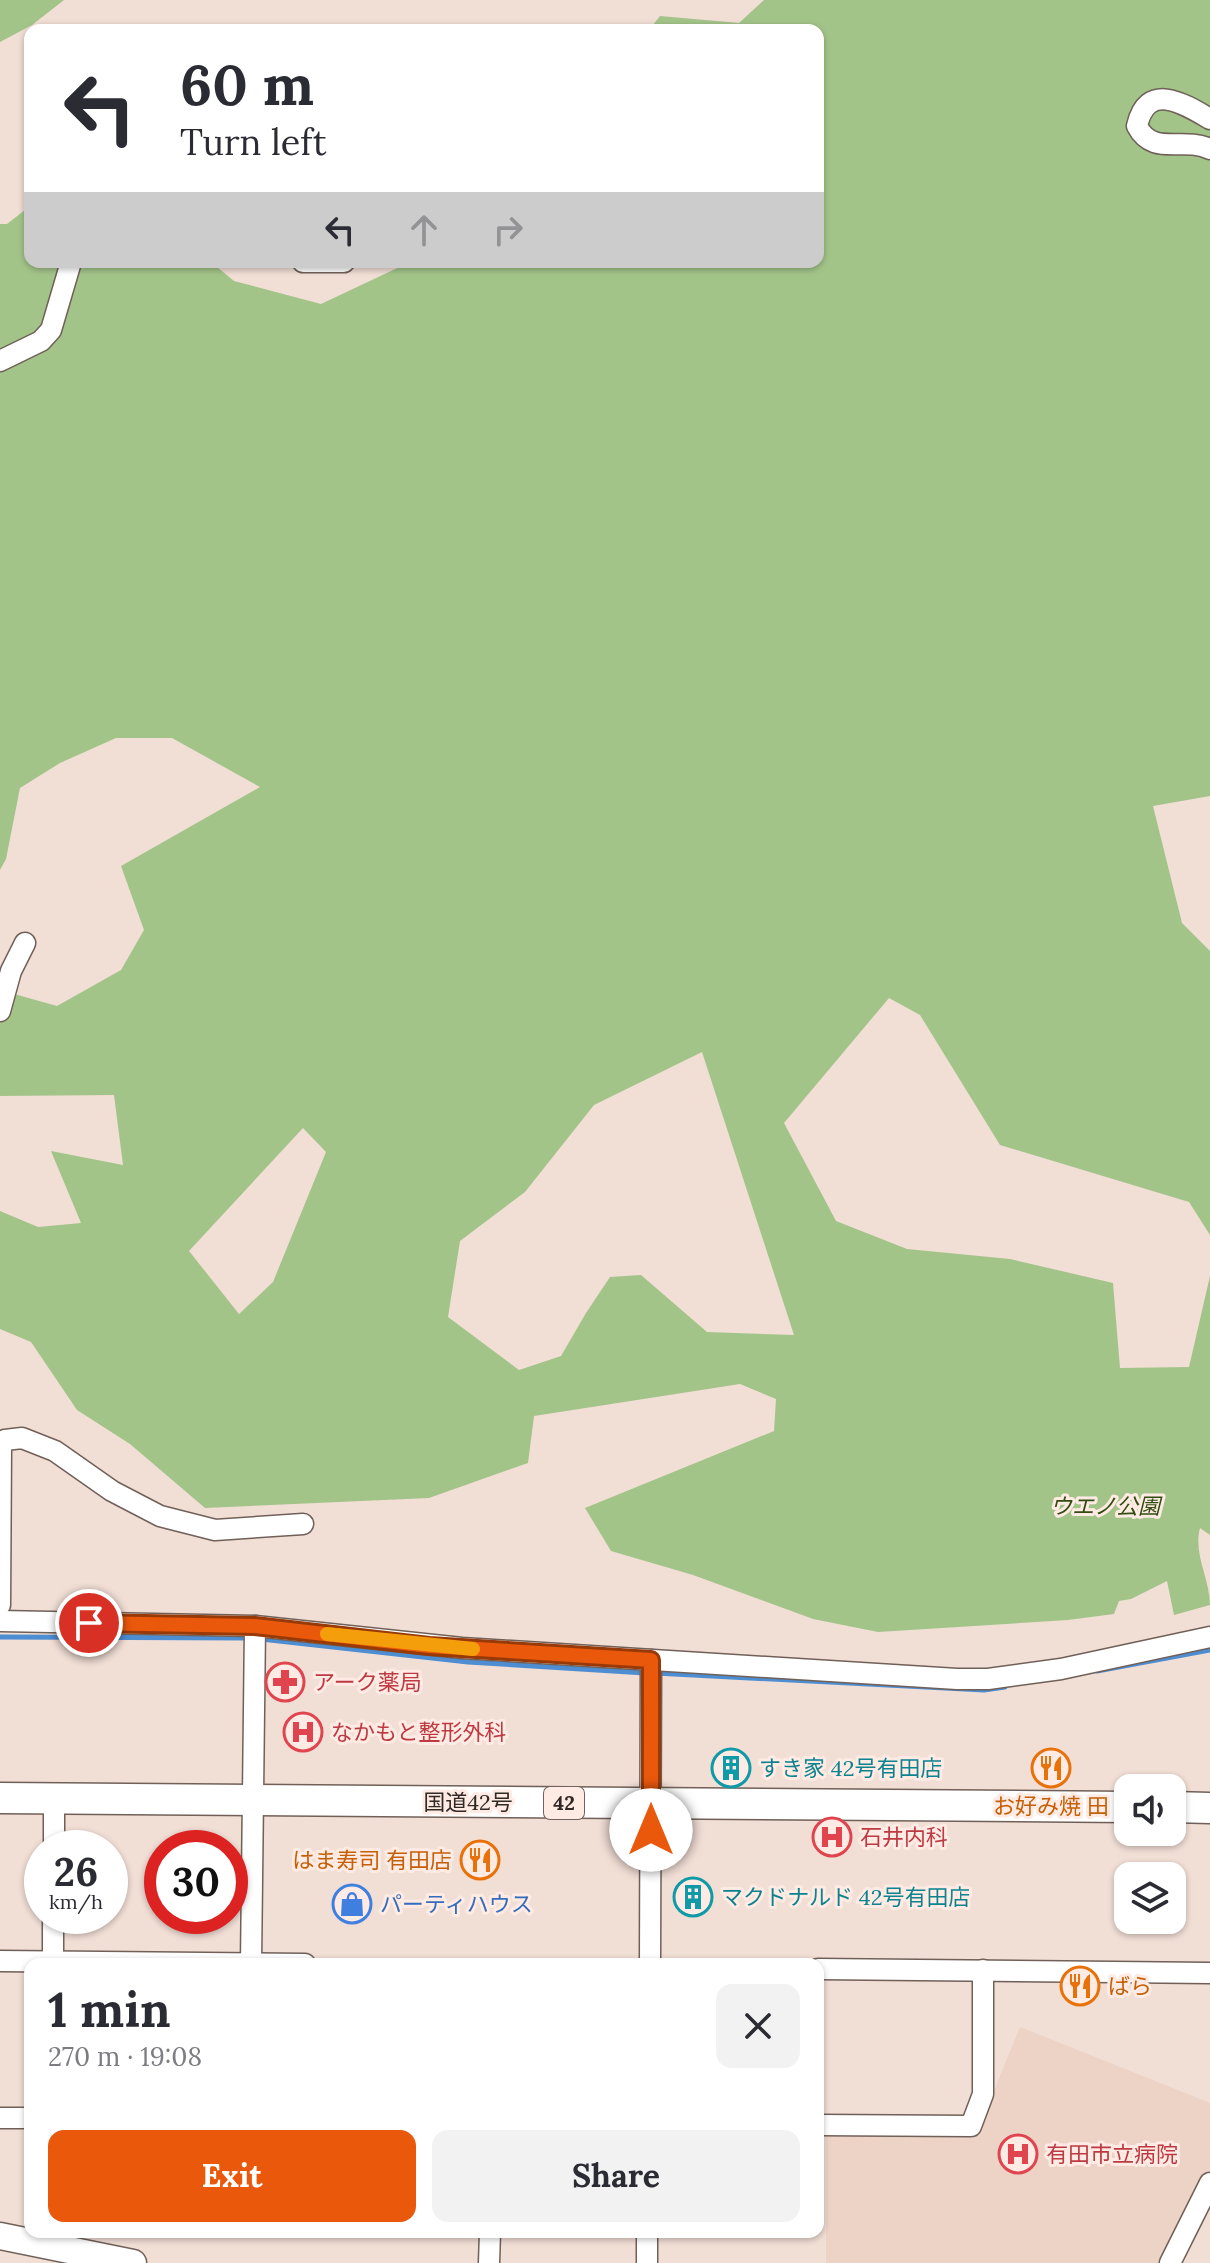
<!DOCTYPE html>
<meta charset="utf-8">
<style>
:root{--surface:#fff;--page:#f2f2f3;--text:#2b2b33;--muted:#7c7c81;--accent:#ea580c}
body{margin:0;font-family:Lora,"Noto Sans JP",serif;background:var(--page);color:var(--text);height:100vh;display:flex;flex-direction:column;font-size:30px;white-space:nowrap}
*{box-sizing:border-box;margin:0}
p{font-size:26px;color:var(--muted)}
.icon{flex:none;width:44px;height:44px;fill:none;stroke:currentColor;stroke-width:2;stroke-linecap:round;stroke-linejoin:round}
.map{position:relative;flex:1;overflow:hidden}
.side{position:absolute;left:24px;top:1958px;width:800px;height:280px;display:flex;flex-direction:column;background:var(--surface);border-radius:16px;box-shadow:0 2px 6px #0004}
.side>*{flex:none}
.hud{position:absolute;left:24px;top:24px;width:800px;height:244px;border-radius:16px;box-shadow:0 2px 6px #0004;background:#fff;color:var(--text);overflow:hidden}
.fabs{position:absolute;left:1114px;top:1774px;display:grid;gap:16px}
.fabs a{display:grid;place-items:center;width:72px;height:72px;border-radius:16px;background:var(--surface);box-shadow:0 2px 6px #0004;font-size:40px}
.speed{position:absolute;left:24px;top:1830px;display:flex;gap:16px;font-size:40px;font-weight:700;text-align:center}
.speed>*{display:grid;place-content:center;width:104px;height:104px;border-radius:50%;background:var(--surface);box-shadow:0 2px 6px #0004;line-height:1}
.speed small{font-size:20px;font-weight:400}
.speed .limit{border:12px solid #d22;background:#fff;color:#111}
.pin{position:absolute;display:grid;place-items:center;width:68px;height:68px;color:#fff;margin:-34px;border:4px solid #fff;border-radius:50%;box-shadow:0 2px 8px #0007}
.me{position:absolute;width:88px;margin:-44px;rotate:0deg;stroke-linejoin:round;filter:drop-shadow(0 0 6px #0008)}
.turn{display:flex;align-items:center;gap:28px;height:168px;padding:0 24px;font-size:36px}
.turn .icon{width:104px;height:104px;stroke-width:2.5}
.turn b{display:block;font-size:56px;line-height:68px}
.lanes{display:flex;align-items:center;height:76px;padding:0 24px;background:#0003;justify-content:center;gap:40px;direction:ltr}
.lanes .off{opacity:.35}
.round{display:grid;place-items:center;flex:none;width:84px;height:84px;border-radius:16px;background:var(--page)}
.summary{display:flex;align-items:center;justify-content:space-between;height:136px;padding:0 24px}
h1{font-size:48px;font-weight:700;line-height:60px}
.cta{display:flex;gap:16px;margin-top:auto;padding:16px 24px}
.cta a{flex:1;height:92px;border-radius:16px;background:var(--accent);color:#fff;font-size:32px;font-weight:700;line-height:92px;text-align:center}
.cta a+a{background:var(--page);color:var(--text)}
.map>svg:first-child{display:block}
</style>
<div class="map">
<svg width="1210" height="2263" viewBox="0 0 1210 2263">
<rect width="100%" height="100%" fill="#f1ded5"/>
<!-- built -->
<polygon fill="#edd2c6" points="1020,2027 1210,2103 1210,2173 1165,2263 826,2263 826,2135 976,2135"/>
<!-- green -->
<g fill="#a3c489" fill-rule="evenodd">
<polygon points="0,0 64,0 32,25 0,42"/>
<path d="M 764,0 L 1210,0 L 1210,796 L 1153,806 L 1182,923 L 1210,951 L 1210,1235 L 1189,1202 L 1000,1145 L 920,1015 L 889,998 L 784,1123 L 836,1221 L 907,1249 L 1010,1259 L 1113,1283 L 1120,1368 L 1189,1367 L 1210,1276 L 1210,1535 L 1200,1528 C 1193,1554 1210,1579 1210,1605 L 1174,1615 L 1167,1581 L 1131,1599 L 1119,1601 L 1114,1614 L 1068,1620 L 878,1632 L 813,1619 L 693,1575 L 611,1551 L 585,1508 L 774,1431 L 776,1399 L 740,1384 L 534,1416 L 528,1463 L 429,1498 L 205,1508 L 130,1444 L 77,1410 L 31,1342 L 0,1329 L 0,1211 L 38,1227 L 81,1223 L 51,1151 L 123,1165 L 114,1095 L 0,1096 L 0,990 L 57,1006 L 121,970 L 144,930 L 121,866 L 260,787 L 172,738 L 116,738 L 60,763 L 20,788 L 6,859 L 0,870 L 0,224 L 7,224 L 30,206 L 30,262 L 211,262 L 234,281 L 321,304 L 410,262 L 818,262 L 818,30 L 649,30 L 660,16 L 739,23 ZM 702,1052 L 794,1335 L 707,1332 L 641,1275 L 610,1277 L 586,1313 L 561,1356 L 519,1370 L 448,1317 L 460,1241 L 525,1192 L 594,1105 ZM 303,1128 L 326,1152 L 273,1282 L 239,1314 L 189,1251 Z"/>
</g>
<g fill="none" stroke-linecap="round" stroke-linejoin="round">
<!-- stream -->
<g stroke="#4d8dd2" stroke-width="5">
<polyline points="0,1637 251,1638"/>
<polyline points="261,1639 468,1662 645,1673"/>
<polyline points="1097,1671 1210,1650"/>
<polyline points="655,1673 984,1690 1005,1687"/>
<polyline points="309,1961 647,1964"/>
</g>
<!-- minor casing -->
<g stroke="#706058" stroke-width="23">
<g id="minor">
<path d="M 1210,119 C 1183,103 1147,81 1137,126 C 1153,157 1182,136 1210,149"/>
<polyline points="303,262 344,262"/>
<polyline points="0,361 41,341 51,330 71,262"/>
<polyline points="0,1011 11,971 25,943"/>
<polyline points="0,1605 1,1447 5,1440 22,1438 55,1451 112,1491 160,1516 215,1530 303,1524"/>
<polyline points="0,1621 255,1626 462,1648 957,1679 988,1679 1061,1669 1210,1637"/>
<polyline points="54,1848 54,1799"/>
<polyline points="0,1961 305,1964"/>
<polyline points="53,1964 53,1916"/>
<polyline points="251,1964 255,1626"/>
<polyline points="650,1964 651,1660"/>
<polyline points="818,1969 1210,1973"/>
<polyline points="0,2118 30,2118"/>
<polyline points="818,2125 971,2126 983,2094 983,1970"/>
<polyline points="647,2232 647,2263"/>
<polyline points="489,2263 490,2232"/>
<polyline points="1170,2263 1210,2183"/>
</g>
</g>
<!-- major casing -->
<g stroke="#706058" stroke-width="29">
<polyline id="major" points="0,2236 133,2263"/>
</g>
<!-- highway casing -->
<g stroke="#706058" stroke-width="33">
<g id="highway">
<polyline points="0,1798 1128,1807"/>
<polyline points="1172,1807 1210,1808"/>
</g>
</g>
<!-- minor -->
<use href="#minor" stroke="#fff" stroke-width="20"/>
<!-- major -->
<use href="#major" stroke="#fff" stroke-width="26"/>
<!-- highway -->
<use href="#highway" stroke="#fff" stroke-width="30"/>
</g>
<g fill="none" stroke-linecap="round" stroke-linejoin="round">
<!-- route casing -->
<g stroke="#983908" stroke-width="20">
<polyline id="route" points="89,1623 255,1626 429,1646 651,1660 651,1830"/>
</g>
<!-- route -->
<use href="#route" stroke="#ea580c" stroke-width="14"/>
<!-- slow -->
<polyline stroke="#f59e0b" stroke-width="14" points="327,1634 473,1649"/>
</g>
<!-- icons -->
<defs>
<g id="pharmacy-ring" transform="scale(2)"><circle r="9.5" fill="#ffebe3" stroke="#e0444e" stroke-width="1.5"/><path d="M-2-6h4v4h4v4h-4v4h-4v-4h-4v-4h4Z" fill="#e0444e"/></g>
<g id="hospital-ring" transform="scale(2)"><circle r="9.5" fill="#ffebe3" stroke="#e0444e" stroke-width="1.5"/><path d="M-5-5h3v3.5h4V-5h3V5h-3V1.5h-4V5h-3Z" fill="#e0444e"/></g>
<g id="building-ring" transform="scale(2)"><circle r="9.5" fill="#ffebe3" stroke="#0f9aa8" stroke-width="1.5"/><path d="M-4-6H4V6H1V3H-1V6H-4ZM-2.5-4.3h1.7v1.8h-1.7ZM.8-4.3h1.7v1.8H.8ZM-2.5-1h1.7V.8h-1.7ZM.8-1h1.7V.8H.8Z" fill="#0f9aa8"/></g>
<g id="restaurant-ring" transform="scale(2)"><circle r="9.5" fill="#ffebe3" stroke="#e8710a" stroke-width="1.5"/><path d="M-5-6h1v4h1v-4h1v4h1v-4h1v5L-1.5 .5V6h-2V.5L-5-1ZM5-6V6H3V1.5H1.5Q1.5-4 5-6Z" fill="#e8710a"/></g>
<g id="shop-ring" transform="scale(2)"><circle r="9.5" fill="#ffebe3" stroke="#3f7fe0" stroke-width="1.5"/><path d="M-5-2.5h2.3a2.7 3.5 0 0 1 5.4 0H5L5.5 6h-11ZM-1.5-2.5h3a1.5 2.3 0 0 0-3 0Z" fill="#3f7fe0"/></g>
</defs>
<g fill-rule="evenodd">
<use href="#pharmacy-ring" x="285" y="1682"/>
<use href="#hospital-ring" x="303" y="1732"/>
<use href="#building-ring" x="731" y="1768"/>
<use href="#restaurant-ring" x="1051" y="1768"/>
<use href="#hospital-ring" x="832" y="1837"/>
<use href="#restaurant-ring" x="480" y="1860"/>
<use href="#building-ring" x="693" y="1897"/>
<use href="#shop-ring" x="352" y="1904"/>
<use href="#restaurant-ring" x="1080" y="1986"/>
<use href="#hospital-ring" x="1018" y="2154"/>
</g>
<g text-anchor="middle" stroke-width="6" stroke-linejoin="round" paint-order="stroke">
<!-- shield labels -->
<rect fill="#ffebe3" stroke="#6f635f" stroke-width="2" x="544" y="1787" width="40" height="32" rx="6"/>
<g font-size="20" font-weight="bold" fill="#312926">
<text x="564" y="1810">42</text>
</g>
<!-- park labels -->
<g font-size="22" font-style="italic" fill="#314d11" stroke="#ffebe3">
<text x="1105" y="1514">ウエノ公園</text>
</g>
<!-- health labels -->
<g font-size="22" fill="#be3a42" stroke="#ffebe3" text-anchor="start">
<text x="313" y="1690">アーク薬局</text>
<text x="331" y="1740">なかもと整形外科</text>
<text x="860" y="1845">石井内科</text>
<text x="1046" y="2162">有田市立病院</text>
</g>
<!-- culture labels -->
<g font-size="22" fill="#0d838f" stroke="#ffebe3" text-anchor="start">
<text x="759" y="1776">すき家 42号有田店</text>
<text x="721" y="1905">マクドナルド 42号有田店</text>
</g>
<!-- street labels -->
<g font-size="22" fill="#312926" stroke="#ffebe3">
<text x="468" y="1810">国道42号</text>
</g>
<!-- food labels -->
<g font-size="22" fill="#c56008" stroke="#ffebe3">
<text x="1051" y="1814">お好み焼 田</text>
<text x="452" y="1868" text-anchor="end">はま寿司 有田店</text>
<text x="1108" y="1994" text-anchor="start">ばら</text>
</g>
<!-- shop labels -->
<g font-size="22" fill="#366cbe" stroke="#ffebe3" text-anchor="start">
<text x="380" y="1912">パーティハウス</text>
</g>
</g>
</svg>
<div class="fabs">
<a><svg class="icon" aria-label="sound" viewBox="0 0 24 24"><path d="M4 9h4l5-4v14l-5-4H4zM17 9q2 3 0 6"/></svg></a>
<a><svg class="icon" aria-label="layers" viewBox="0 0 24 24"><path d="M12 4l9 5-9 5-9-5zM3 14l9 5 9-5"/></svg></a>
</div>
<div class="speed"><div>26<small>km/h</small></div><div class="limit">30</div></div>
<div class="pin" style="left:89px;top:1623px;background:#d93025"><svg class="icon" aria-label="arrive" viewBox="0 0 24 24"><path d="M6 21V4h12l-3 4 3 4H6"/></svg></div>
<svg class="me" style="left:651px;top:1830px" viewBox="-20 -20 40 40"><circle r="19" fill="#fff"/><path d="M0-13L10 11 0 6-10 11z" fill="#ea580c"/></svg>
<div class="hud">
<div class="turn"><svg class="icon" aria-label="left" viewBox="0 0 24 24"><path d="M17 20v-9H6M10 6l-5 5 5 5"/></svg><div><b>60 m</b>Turn left</div></div>
<div class="lanes"><svg class="icon" aria-label="left" viewBox="0 0 24 24"><path d="M17 20v-9H6M10 6l-5 5 5 5"/></svg><svg class="icon off" aria-label="ahead" viewBox="0 0 24 24"><path d="M12 20V5M6 11l6-6 6 6"/></svg><svg class="icon off" aria-label="right" viewBox="0 0 24 24"><path d="M7 20v-9h11M14 6l5 5-5 5"/></svg></div>
</div>
<section class="side">
<div class="summary"><div><h1>1 min</h1><p>270 m · 19:08</p></div><a class="round"><svg class="icon" aria-label="close" viewBox="0 0 24 24"><path d="M6 6l12 12M18 6L6 18"/></svg></a></div>
<div class="cta"><a>Exit</a><a>Share</a></div>
</section>
</div>
